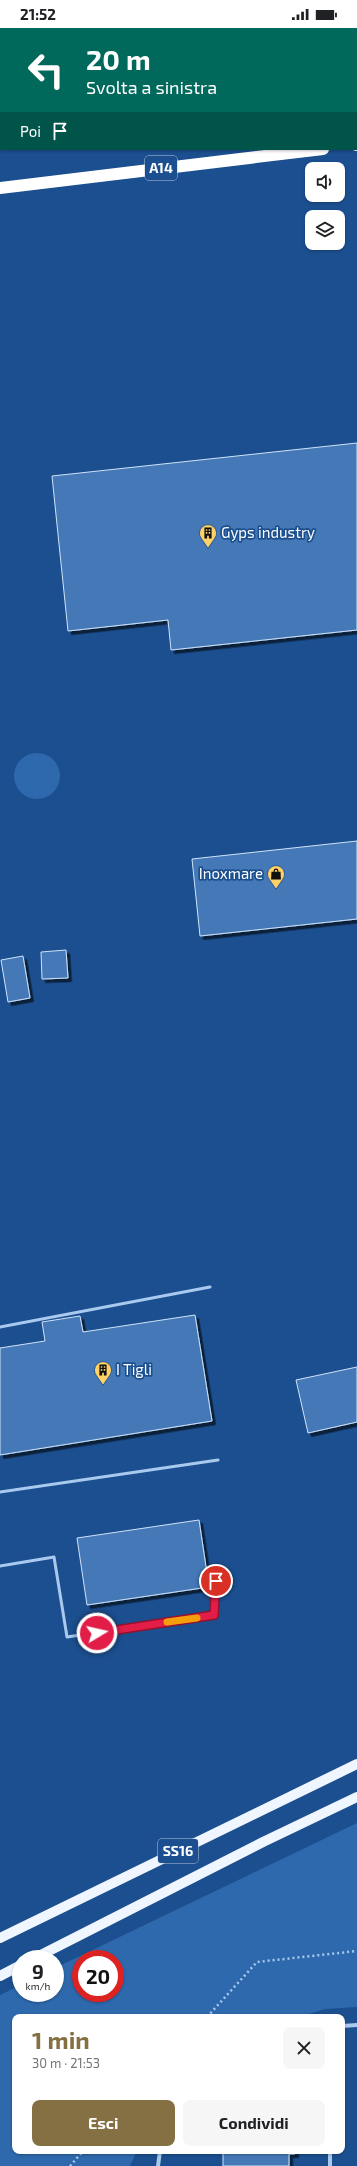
<!DOCTYPE html>
<html lang="it">
<meta charset="utf-8">
<style>
:root{--surface:#fff;--page:#f6f6f6;--text:#202124;--muted:#757577;--accent:#847042}
body{margin:0;font-family:"Exo 2",sans-serif;background:var(--page);color:var(--text);height:100vh;display:flex;flex-direction:column;font-size:15px;white-space:nowrap}
*{box-sizing:border-box;margin:0}
p{font-size:13px;color:var(--muted)}
.icon{flex:none;width:22px;height:22px;fill:none;stroke:currentColor;stroke-width:2;stroke-linecap:round;stroke-linejoin:round}
.map{position:relative;flex:1;overflow:hidden}
.panel{position:absolute;left:12px;top:1986px;width:333px;height:140px;display:flex;flex-direction:column;background:var(--surface);border-radius:8px;box-shadow:0 1px 3px #0004}
.panel>*{flex:none}
.banner{position:absolute;left:0px;top:0px;width:357px;height:122px;box-shadow:0 1px 3px #0004;background:#00695c;color:#fff;overflow:hidden}
.controls{position:absolute;left:305px;top:134px;display:grid;gap:8px}
.controls a{display:grid;place-items:center;width:40px;height:40px;border-radius:8px;background:var(--surface);box-shadow:0 1px 3px #0004;font-size:20px}
.speed{position:absolute;left:12px;top:1922px;display:flex;gap:8px;font-size:20px;font-weight:700;text-align:center}
.speed>*{display:grid;place-content:center;width:52px;height:52px;border-radius:50%;background:var(--surface);box-shadow:0 1px 3px #0004;line-height:1}
.speed small{font-size:10px;font-weight:400}
.speed .limit{border:6px solid #d22;background:#fff;color:#111}
.pin{position:absolute;display:grid;place-items:center;width:34px;height:34px;color:#fff;margin:-17px;border:2px solid #fff;border-radius:50%;box-shadow:0 1px 4px #0007}
.me{position:absolute;width:44px;margin:-22px;rotate:81deg;stroke-linejoin:round;filter:drop-shadow(0 0 3px #0008)}
.turn{display:flex;align-items:center;gap:14px;height:84px;padding:0 20px;font-size:18px}
.turn .icon{width:52px;height:52px;stroke-width:2.5}
.turn b{display:block;font-size:28px;line-height:34px}
.then{display:flex;align-items:center;height:38px;padding:0 20px;background:#0003;gap:8px;font-size:15px}
.round{display:grid;place-items:center;flex:none;width:42px;height:42px;border-radius:8px;background:var(--page)}
.summary{display:flex;align-items:center;justify-content:space-between;height:68px;padding:0 20px}
h1{font-size:24px;font-weight:700;line-height:30px;color:var(--accent)}
.primary-button{display:flex;gap:8px;margin-top:auto;padding:8px 20px}
.primary-button a{flex:1;height:46px;border-radius:8px;background:var(--accent);color:#fff;font-size:16px;font-weight:700;line-height:46px;text-align:center}
.primary-button a+a{background:var(--page);color:var(--text)}
.status{display:flex;justify-content:space-between;align-items:center;height:28px;padding:0 20px;background:var(--surface);direction:ltr}
.status svg{height:11px;fill:currentColor}
.map>svg:first-child{display:block}
</style>
<div class="status"><b>21:52</b><svg viewBox="0 0 49 12"><path d="M0 12V9h3v3zM5 12V6h3v6zM10 12V3h3v9zM15 12V0h3v12zM26 1h20v11H26zM47 4h2v5h-2z"/></svg></div>
<div class="map">
<svg width="357" height="2138" viewBox="0 0 357 2138">
<defs>
<filter id="shadow"><feDropShadow dx="3.5" dy="3.5" stdDeviation="0" flood-color="#0009"/></filter>
</defs>
<rect width="100%" height="100%" fill="#1b4f8f"/>
<!-- green -->
<g fill="#2e69ad" fill-rule="evenodd">
<circle cx="37" cy="748" r="23"/>
<path d="M 357,1795 L 357,1979 L 325,1981 L 299,1989 L 15,1989 L 15,2123 L 137,2123 L 130,2138 L 0,2138 L 0,1967 L 21,1957 L 21,1965 L 55,1965 L 55,1940 ZM 81,1931 L 115,1931 L 115,1965 L 81,1965 Z"/>
</g>
<!-- building -->
<g fill="#4478b7" stroke="#cfe3fa" filter="url(#shadow)">
<polygon points="357,415 357,602 171,622 168,592 68,603 52,448"/>
<polygon points="357,813 357,891 200,908 192,831"/>
<polygon points="66,922 68,950 42,951 41,924"/>
<polygon points="23,928 30,970 8,974 1,932"/>
<polygon points="195,1287 212,1393 0,1427 0,1320 45,1313 42,1294 80,1288 83,1304"/>
<polygon points="357,1339 357,1394 308,1405 296,1352"/>
<polygon points="199,1492 209,1559 87,1577 77,1510"/>
<polygon points="223,2123 295,2123 295,2126 289,2126 289,2138 223,2138"/>
</g>
<g fill="none" stroke-linecap="round" stroke-linejoin="round">
<!-- path -->
<g stroke="#a9c9ee" stroke-width="2.5" stroke-dasharray="2 3" stroke-linecap="butt">
<polyline points="207,1989 257,1934 357,1923"/>
<polyline points="70,2138 83,2123"/>
</g>
<!-- lane -->
<g stroke="#a9c9ee" stroke-width="3">
<polyline points="0,1299 210,1259"/>
<polyline points="0,1464 218,1432"/>
<polyline points="0,1538 54,1529 67,1609 214,1587 216,1553"/>
</g>
<!-- street -->
<g stroke="#a9c9ee" stroke-width="4">
<polyline points="342,1998 357,1997"/>
<polyline points="330,2123 330,2138"/>
<polyline points="158,2138 160,2123"/>
</g>
<!-- primary -->
<g stroke="#f0f6ff" stroke-width="10">
<polyline points="0,1910 357,1736"/>
<polyline points="33,1931 263,1814 357,1769"/>
<polyline points="0,1948 21,1937"/>
</g>
<!-- highway -->
<g stroke="#fff" stroke-width="12">
<polyline points="356,57 357,57"/>
<polyline points="0,99 1,99"/>
<polyline points="356,117 357,117"/>
<polyline points="0,160 323,121"/>
</g>
</g>
<g fill="none" stroke-linecap="round" stroke-linejoin="round">
<!-- route casing -->
<g stroke="#92132f" stroke-width="10">
<polyline id="route" points="97,1605 214,1587 216,1553"/>
</g>
<!-- route -->
<use href="#route" stroke="#e11d48" stroke-width="7"/>
<!-- slow -->
<polyline stroke="#f59e0b" stroke-width="7" points="167,1594 197,1590"/>
</g>
<!-- icons -->
<defs>
<g id="building-pin" transform="scale(0.9)"><path d="M0 17L-7.5 6A9.5 9.5 0 1 1 7.5 6Z" fill="#ffd166" stroke="#1b4f8f"/><path d="M-4-6H4V6H1V3H-1V6H-4ZM-2.5-4.3h1.7v1.8h-1.7ZM.8-4.3h1.7v1.8H.8ZM-2.5-1h1.7V.8h-1.7ZM.8-1h1.7V.8H.8Z" fill="#111"/></g>
<g id="shop-pin" transform="scale(0.9)"><path d="M0 17L-7.5 6A9.5 9.5 0 1 1 7.5 6Z" fill="#ffd166" stroke="#1b4f8f"/><path d="M-5-2.5h2.3a2.7 3.5 0 0 1 5.4 0H5L5.5 6h-11ZM-1.5-2.5h3a1.5 2.3 0 0 0-3 0Z" fill="#111"/></g>
</defs>
<g fill-rule="evenodd">
<use href="#building-pin" x="208" y="505"/>
<use href="#shop-pin" x="276" y="846"/>
<use href="#building-pin" x="103" y="1342"/>
</g>
<g text-anchor="middle" stroke-width="3.5" stroke-linejoin="round" paint-order="stroke">
<!-- shield labels -->
<g fill="#1b4f8f" stroke="#bbcadd" stroke-width="1">
<rect x="145" y="128" width="32" height="24" rx="3"/>
<rect x="158" y="1811" width="40" height="24" rx="3"/>
</g>
<g font-size="14" font-weight="bold" fill="#fff">
<text x="161" y="145">A14</text>
<text x="178" y="1828">SS16</text>
</g>
<!-- poi labels -->
<g font-size="15" fill="#fff" stroke="#1b4f8f" text-anchor="start">
<text x="221" y="510">Gyps industry</text>
<text x="263" y="851" text-anchor="end">Inoxmare</text>
<text x="116" y="1347">I Tigli</text>
</g>
</g>
</svg>
<div class="controls">
<a><svg class="icon" aria-label="sound" viewBox="0 0 24 24"><path d="M4 9h4l5-4v14l-5-4H4zM17 9q2 3 0 6"/></svg></a>
<a><svg class="icon" aria-label="layers" viewBox="0 0 24 24"><path d="M12 4l9 5-9 5-9-5zM3 14l9 5 9-5"/></svg></a>
</div>
<div class="speed"><div>9<small>km/h</small></div><div class="limit">20</div></div>
<div class="pin" style="left:216px;top:1553px;background:#d93025"><svg class="icon" aria-label="arrive" viewBox="0 0 24 24"><path d="M6 21V4h12l-3 4 3 4H6"/></svg></div>
<svg class="me" style="left:97px;top:1605px" viewBox="-20 -20 40 40"><circle r="17" fill="#e11d48" stroke="#fff" stroke-width="3"/><path d="M0-11L8 9 0 5-8 9z" fill="#fff"/></svg>
<div class="banner">
<div class="turn"><svg class="icon" aria-label="left" viewBox="0 0 24 24"><path d="M17 20v-9H6M10 6l-5 5 5 5"/></svg><div><b>20 m</b>Svolta a sinistra</div></div>
<div class="then">Poi<svg class="icon" aria-label="arrive" viewBox="0 0 24 24"><path d="M6 21V4h12l-3 4 3 4H6"/></svg></div>
</div>
<section class="panel">
<div class="summary"><div><h1>1 min</h1><p>30 m · 21:53</p></div><a class="round"><svg class="icon" aria-label="close" viewBox="0 0 24 24"><path d="M6 6l12 12M18 6L6 18"/></svg></a></div>
<div class="primary-button"><a>Esci</a><a>Condividi</a></div>
</section>
</div>
